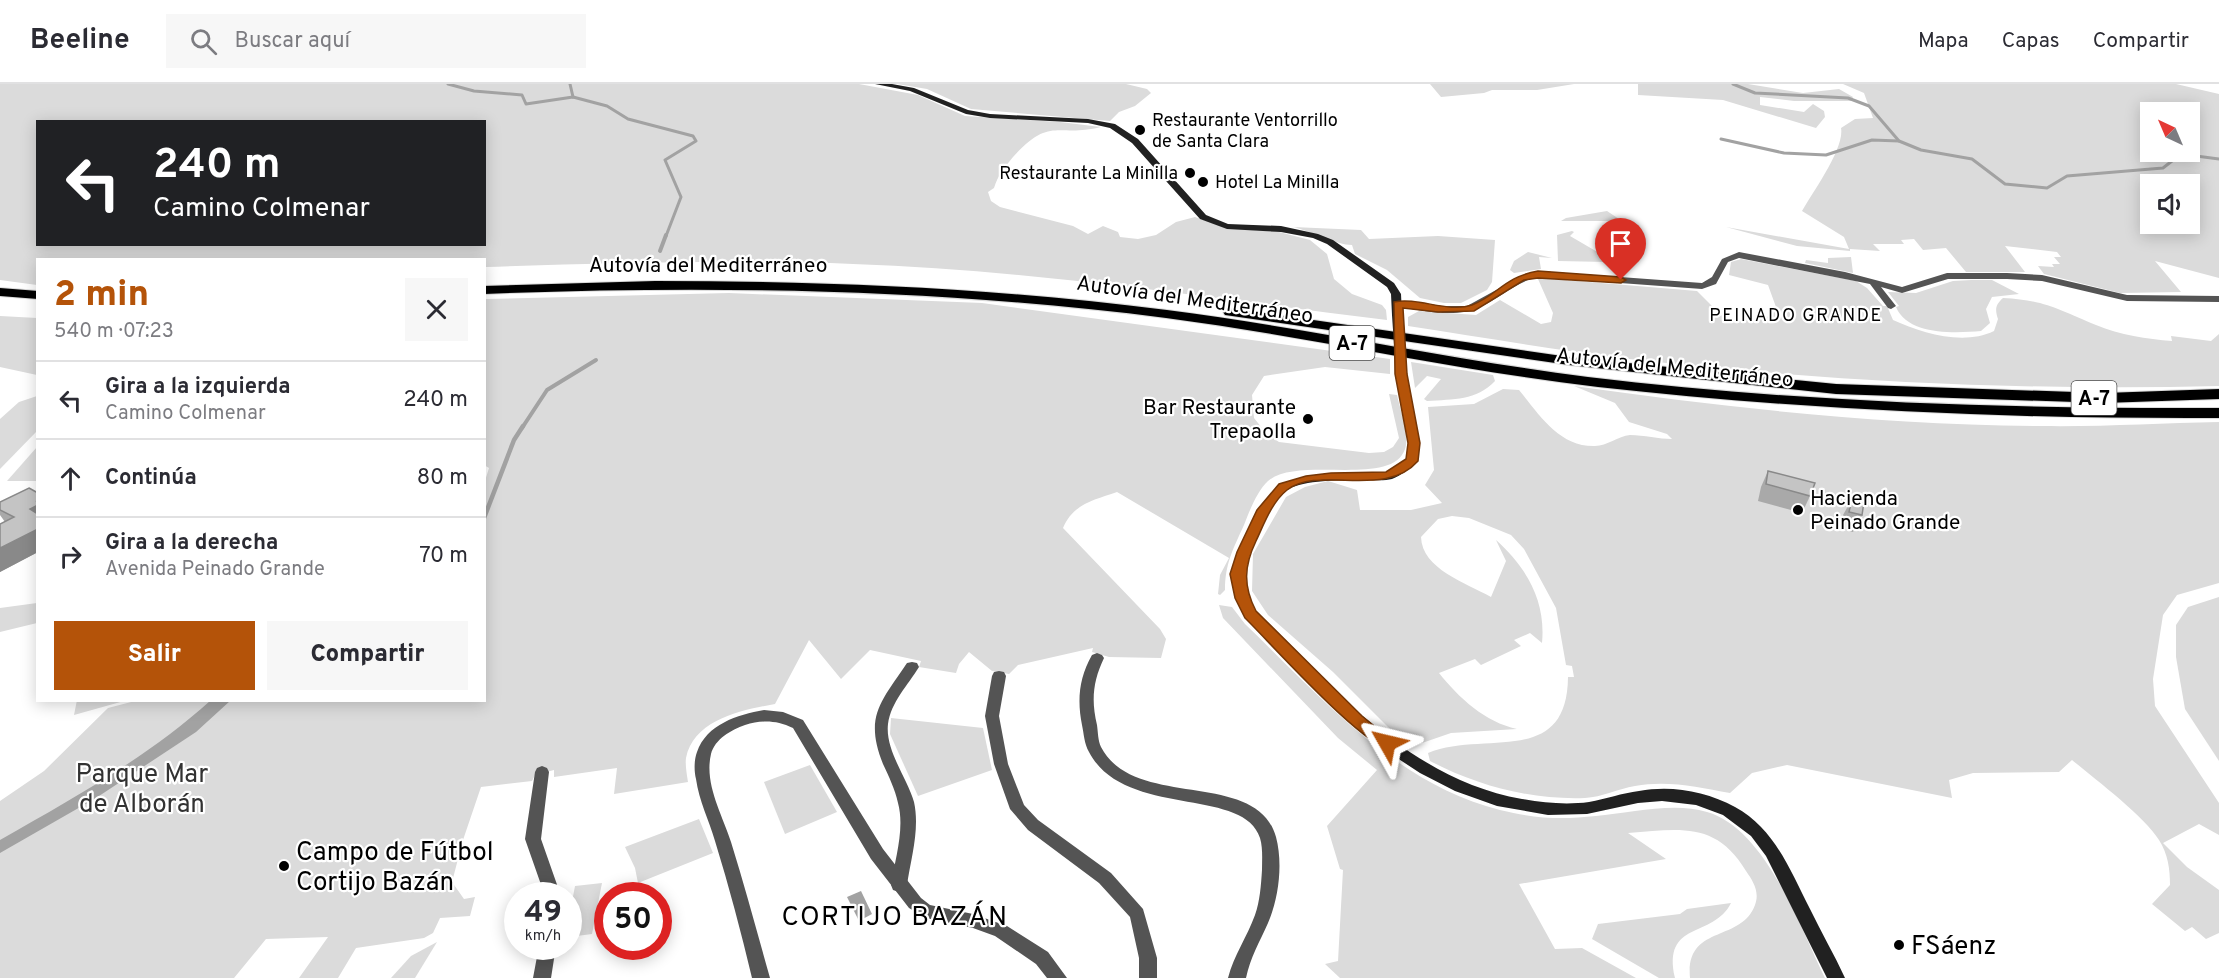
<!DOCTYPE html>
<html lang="es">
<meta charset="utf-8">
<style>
:root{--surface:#fff;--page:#f7f7f7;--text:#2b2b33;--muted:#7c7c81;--line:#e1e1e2;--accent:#b45309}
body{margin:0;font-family:Overpass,sans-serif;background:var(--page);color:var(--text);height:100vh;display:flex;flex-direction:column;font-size:22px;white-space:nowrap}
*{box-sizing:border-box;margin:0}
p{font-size:20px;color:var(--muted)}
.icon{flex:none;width:33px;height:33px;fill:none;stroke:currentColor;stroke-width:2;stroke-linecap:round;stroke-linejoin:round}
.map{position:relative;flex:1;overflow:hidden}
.details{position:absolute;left:36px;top:174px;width:450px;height:444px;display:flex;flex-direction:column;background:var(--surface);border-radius:0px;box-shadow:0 3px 15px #0003}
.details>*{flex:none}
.guide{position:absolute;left:36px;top:36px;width:450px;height:126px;border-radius:0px;box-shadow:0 3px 15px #0003;background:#202124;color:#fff;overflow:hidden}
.needle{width:39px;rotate:316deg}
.controls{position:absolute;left:2140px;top:18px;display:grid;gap:12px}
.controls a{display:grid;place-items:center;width:60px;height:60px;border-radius:0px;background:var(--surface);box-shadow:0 3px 15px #0003;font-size:30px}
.speed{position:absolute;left:504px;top:798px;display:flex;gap:12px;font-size:30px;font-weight:700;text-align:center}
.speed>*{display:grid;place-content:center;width:78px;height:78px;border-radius:50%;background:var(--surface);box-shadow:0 3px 15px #0003;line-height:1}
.speed small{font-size:15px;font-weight:400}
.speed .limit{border:9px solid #d22;background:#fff;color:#111}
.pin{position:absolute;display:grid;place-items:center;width:51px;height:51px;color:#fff;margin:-62px -26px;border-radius:50% 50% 50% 0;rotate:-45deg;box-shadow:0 0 6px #0007}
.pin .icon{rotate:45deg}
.me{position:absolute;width:66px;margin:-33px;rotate:307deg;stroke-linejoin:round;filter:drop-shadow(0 0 4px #0008)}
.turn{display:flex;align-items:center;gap:21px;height:126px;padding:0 18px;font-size:27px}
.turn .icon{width:78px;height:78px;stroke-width:2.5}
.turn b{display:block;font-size:42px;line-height:51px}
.round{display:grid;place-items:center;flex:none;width:63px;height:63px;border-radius:0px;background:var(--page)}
.overview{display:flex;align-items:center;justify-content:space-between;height:102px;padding:0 18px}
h1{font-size:36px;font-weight:800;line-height:45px;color:var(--accent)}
.cta{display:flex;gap:12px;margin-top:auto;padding:12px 18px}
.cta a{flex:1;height:69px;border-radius:0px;background:var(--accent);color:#fff;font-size:24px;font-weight:800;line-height:69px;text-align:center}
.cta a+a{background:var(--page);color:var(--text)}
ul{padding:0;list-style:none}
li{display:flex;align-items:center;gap:18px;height:78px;padding:0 18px;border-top:2px solid var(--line)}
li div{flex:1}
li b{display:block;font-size:22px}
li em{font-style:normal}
header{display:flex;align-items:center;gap:36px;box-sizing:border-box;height:84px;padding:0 30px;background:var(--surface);border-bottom:2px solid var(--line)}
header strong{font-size:28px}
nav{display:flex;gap:33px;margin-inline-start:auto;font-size:21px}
.search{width:420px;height:54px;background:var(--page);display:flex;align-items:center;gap:15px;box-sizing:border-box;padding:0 21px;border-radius:0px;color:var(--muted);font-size:22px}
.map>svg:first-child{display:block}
</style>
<header>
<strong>Beeline</strong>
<div class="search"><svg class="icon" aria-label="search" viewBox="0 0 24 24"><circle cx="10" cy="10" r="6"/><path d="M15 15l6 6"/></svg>Buscar aquí</div>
<nav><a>Mapa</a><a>Capas</a><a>Compartir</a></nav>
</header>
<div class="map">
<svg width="2219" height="894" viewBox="0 0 2219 894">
<rect width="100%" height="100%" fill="#fff"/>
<!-- green -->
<g fill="#dbdbdb" fill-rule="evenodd">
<path d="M 0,0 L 859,0 L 918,11 L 965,32 L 1060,38 L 1101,43 C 1057,54 1051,31 1013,73 C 1004,84 998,91 994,104 L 988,108 L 991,117 L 1000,123 L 1073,142 L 1088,150 L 1103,142 L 1118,148 L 1120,153 L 1138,155 L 1156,151 L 1176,138 L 1195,133 L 1227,144 L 1279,148 L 1310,156 L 1327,170 L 1334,195 L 1352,210 L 1382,221 L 1386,226 L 1387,236 C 1210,214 1032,186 853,180 C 731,175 607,179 485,183 L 484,176 L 38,176 L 37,201 L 0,196 ZM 38,38 L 484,38 L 484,160 L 38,160 Z"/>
<polygon points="897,0 1126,0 1147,5 1151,9 1135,22 1119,28 1110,37 971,25 927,5"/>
<polygon points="1430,0 1574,0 1537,6 1492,6 1484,9 1441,13"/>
<polygon points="1638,0 1748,0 1803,9 1839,5 1853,13 1851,17 1794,17 1760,13 1760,21 1804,28 1813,20 1824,27 1825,33 1816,44 1723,16 1638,11"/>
<path d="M 1843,0 L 2176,0 L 2219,10 L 2219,194 L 2155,177 L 2181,208 L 2120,209 L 2044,190 L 2038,182 L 2054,183 L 2052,180 L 2060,180 L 2054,173 L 2061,173 L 2057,168 L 2005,162 L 2025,188 L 1966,188 L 1946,164 L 1923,166 L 1914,155 L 1901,156 L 1904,160 L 1873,160 L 1880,167 L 1850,165 L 1850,167 L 1797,162 L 1726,143 L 1849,165 L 1844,153 L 1802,127 C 1812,109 1845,64 1841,44 L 1855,35 L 1873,34 L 1864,9 ZM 2151,28 L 2190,28 L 2190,68 L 2151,68 ZM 2151,100 L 2190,100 L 2190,140 L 2151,140 Z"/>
<polygon points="1607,127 1622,137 1561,137 1566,134"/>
<path d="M 1293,143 L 1361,146 L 1369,155 L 1438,152 L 1495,156 L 1492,198 L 1487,206 L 1461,219 L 1444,219 L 1420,214 L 1387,186 L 1355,170 L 1352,161 C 1337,161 1311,147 1293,143 Z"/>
<polygon points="1572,147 1574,148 1570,152 1606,173 1607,178 1558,177 1557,151"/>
<polygon points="1528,168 1552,174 1539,173 1541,185 1514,189 1510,186 1514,177"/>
<polygon points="1851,173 1853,189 1805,179 1806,176 1828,179 1828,174"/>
<path d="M 1741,175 L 1856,197 L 1867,204 L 1883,222 L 1887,222 L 1893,236 C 1922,249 1963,262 1994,247 L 1998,235 C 1995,226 1995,221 2003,214 C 2045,216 2059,226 2096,241 C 2120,251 2147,255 2172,257 L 2171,252 L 2211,257 L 2219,250 L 2219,302 C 2022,307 1824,297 1629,275 C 1555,266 1481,253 1408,242 L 1408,233 L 1419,227 L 1476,231 L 1500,216 L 1541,240 L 1551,238 L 1553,229 L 1538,195 L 1541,194 L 1697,207 L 1723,233 L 1740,237 L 1772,232 L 1776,223 L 1768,201 L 1729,191 L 1731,178 Z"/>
<path d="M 1971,196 L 1992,196 L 2019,210 L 1992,213 L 1986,225 L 1990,239 L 1981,247 C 1956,249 1908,252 1896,223 L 1899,222 L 1888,208 L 1916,209 L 1953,197 Z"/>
<path d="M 729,209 L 982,219 L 1390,275 L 1390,290 L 1325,283 L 1264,292 L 1252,311 L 1254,334 L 1266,349 L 1279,358 L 1369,369 L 1384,368 L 1393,363 L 1399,354 L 1389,310 L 1397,311 C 1400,326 1410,351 1405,365 C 1392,404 1298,371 1268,397 C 1257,407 1249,428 1244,441 C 1233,465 1225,480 1225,506 L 1220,511 L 1218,510 L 1220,491 L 1229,474 L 1117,408 C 1094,416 1073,420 1063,444 L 1160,545 L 1166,555 L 1161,574 L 1109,573 L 1092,568 L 1093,564 L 1018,581 L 1009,590 L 992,587 L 969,568 L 959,580 L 956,589 L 919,583 L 921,577 L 870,566 L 841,595 L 809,556 L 775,620 C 743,626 694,635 686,674 C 685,681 687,691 688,698 L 614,710 L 617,684 L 554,693 L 554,686 L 535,691 L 532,697 L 481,703 L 463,756 L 452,798 L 464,815 L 475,813 L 470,832 L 440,834 L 433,849 L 424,854 L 356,864 L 338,894 L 299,894 L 328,853 L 266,855 L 234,894 L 0,894 L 0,717 L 44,687 L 108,624 L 135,617 L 484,616 L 484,400 L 489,384 L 484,381 L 485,215 Z"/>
<polygon points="0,232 37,234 37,291 0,283"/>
<path d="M 1411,278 L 1493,291 L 1495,297 C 1476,317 1454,315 1427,317 L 1424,315 L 1441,295 L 1427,292 L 1415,304 Z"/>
<path d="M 1574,302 C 1728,324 1885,341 2041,342 C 2100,343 2160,339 2219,338 L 2219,499 L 2177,511 L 2163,531 L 2153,595 L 2155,622 L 2219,719 L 2219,751 L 2199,740 L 2163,759 L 2187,783 L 2219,806 L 2219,849 L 2206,855 L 2192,843 L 2185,847 L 2152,820 L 2170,801 C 2170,785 2168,770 2159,756 C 2144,732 2095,695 2072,676 L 2059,688 L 1973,689 L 1949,696 L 1952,714 L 1787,681 L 1752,689 L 1730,709 C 1698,703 1667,696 1635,702 C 1618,705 1602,713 1585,714 C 1531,716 1478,702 1430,677 L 1428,669 C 1485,646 1567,684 1568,593 L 1574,593 L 1572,582 L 1566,581 L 1556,524 L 1524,465 L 1511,451 L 1469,434 L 1452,432 L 1438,435 L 1421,453 C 1422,485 1466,499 1491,513 L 1506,477 L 1496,456 C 1527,484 1546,517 1542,559 L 1530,549 L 1514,556 L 1521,562 L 1481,581 L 1475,575 L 1439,589 C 1459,614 1485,638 1517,645 L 1451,649 L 1422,659 L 1410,657 L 1390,645 L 1333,588 L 1268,531 L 1252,507 L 1253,470 L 1286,413 L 1305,403 L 1328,397 L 1357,406 L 1360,426 L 1411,426 L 1442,419 L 1425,401 L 1434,386 L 1428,323 L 1474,320 L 1503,305 L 1519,306 C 1539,330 1559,363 1595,362 C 1607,362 1618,352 1630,351 C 1644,351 1659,355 1672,355 L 1667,350 L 1629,338 L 1615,319 Z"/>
<polygon points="37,312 37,347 0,385 0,335 19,318"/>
<polygon points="37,363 37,397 7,397"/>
<polygon points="2219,513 2219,677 2185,625 2176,573 2176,541 2188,523"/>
<polygon points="37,519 37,539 0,548 0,524"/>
<path d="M 1219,521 L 1232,523 L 1245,540 C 1321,613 1394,699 1500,726 C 1553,739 1582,734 1635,727 C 1659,724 1684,721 1707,728 C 1766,745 1800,843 1825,894 L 1690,894 C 1685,840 1741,859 1755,821 C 1760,808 1753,797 1746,787 C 1716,737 1680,745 1628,749 L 1666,775 L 1519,800 L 1555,865 L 1582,864 L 1636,894 L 1340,894 L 1325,880 L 1338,877 L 1343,786 L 1340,785 L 1327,742 L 1377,686 L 1338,654 L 1223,534 Z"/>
<polygon points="77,616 124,616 124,617 74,631"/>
<polygon points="891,634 983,644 992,686 918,712 890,650"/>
<polygon points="810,681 837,728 785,750 764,698"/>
<polygon points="699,735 713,769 638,799 635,784 625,763"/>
<polygon points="602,799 592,850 569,853 569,834 575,802"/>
<path d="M 1731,819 C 1713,855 1662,836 1675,894 L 1659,894 L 1592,855 L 1598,840 L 1680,830 L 1687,825 Z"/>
<polygon points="437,858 415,894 391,894 411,872"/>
</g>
<!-- water -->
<g fill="#a2a2a2">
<path d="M 210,617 L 230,617 L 196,648 L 96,714 L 0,769 L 0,756 C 72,715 148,673 210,617 Z"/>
<polygon points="861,807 872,830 859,837 847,813"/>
</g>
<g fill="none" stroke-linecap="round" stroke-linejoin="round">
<!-- stream-far2 -->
<g stroke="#a2a2a2" stroke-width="3">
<polyline points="448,0 474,7 522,11 526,20 573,13 607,22 628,35 693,52 696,57 665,76 681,113 666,152"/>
<polyline points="570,0 573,13"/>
<polyline points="1733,0 1755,9 1848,14 1869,22 1899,57 1921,66 1972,75 2005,100 2047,104 2067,92 2163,84 2181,70 2219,75"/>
<polyline points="1721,55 1784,69 1826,71 1872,56 1899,57"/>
</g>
<!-- stream-far1 -->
<g stroke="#a2a2a2" stroke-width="4">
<polyline points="660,167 666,151"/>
<polyline points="522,344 547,306 596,276"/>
</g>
<!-- stream -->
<polyline stroke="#a2a2a2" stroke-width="4.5" points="484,434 514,356 523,342"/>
<!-- motorway casing -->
<g stroke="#dbdbdb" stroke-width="2">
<g id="motorway">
<path d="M 655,197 C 826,197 997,204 1167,226 C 1308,244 1447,275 1588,293 C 1797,318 2009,325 2219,324 L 2219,334 C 2012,335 1804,326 1598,303 C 1453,286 1311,253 1166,234 C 940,205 712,201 484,210 L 484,202 Z"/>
<polygon points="0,204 38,207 38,215 0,212"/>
<polygon points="1230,224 1569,273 1836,300 2104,309 2219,305 2219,315 2104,319 1836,310 1569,281 1225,231 1223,228"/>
</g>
</g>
<!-- minor -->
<g fill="#545454" fill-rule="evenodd">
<path d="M 1739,168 L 1845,188 L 1902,203 L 1947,189 L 2007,189 L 2042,191 L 2127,211 L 2219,212 L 2219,218 L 2127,217 L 2042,197 L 2007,195 L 1948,195 L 1902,209 L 1881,203 L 1896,222 L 1891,225 L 1888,224 L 1870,200 L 1739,174 L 1728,178 L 1716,200 L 1702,205 L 1538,193 C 1516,198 1500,214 1480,223 C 1455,235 1423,226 1397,223 L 1392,220 L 1397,217 L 1438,222 L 1467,222 L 1518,194 L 1538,187 L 1702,199 L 1712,193 L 1722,175 Z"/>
<path d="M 1097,569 L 1102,571 L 1104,574 C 1093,597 1091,616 1097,641 C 1098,648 1098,657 1101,663 C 1134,727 1257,684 1276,753 C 1283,779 1279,814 1268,839 C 1260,857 1250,874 1246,894 L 1228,894 C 1234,871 1247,853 1255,831 C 1260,817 1261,801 1262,786 C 1262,776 1263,764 1260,754 C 1244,702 1124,735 1089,668 C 1084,659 1084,650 1082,641 C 1077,616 1079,594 1092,571 Z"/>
<path d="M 912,578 L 917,579 L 919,583 C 908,601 891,618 888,640 C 885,667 907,693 914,718 C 920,745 911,774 907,801 L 905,806 L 899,808 L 893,806 L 891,801 C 895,775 905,745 898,719 C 895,705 889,693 883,680 C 864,632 881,618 907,579 Z"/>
<polygon points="999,587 1004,588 1006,592 999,632 1008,680 1024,721 1038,736 1111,789 1143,825 1157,874 1157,894 1139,894 1139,874 1130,833 1099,799 1028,746 1010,725 994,680 985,632 992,592 994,588"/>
<polygon points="542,682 547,684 549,688 541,755 561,812 545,812 525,755 535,688 537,684"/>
<polygon points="539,862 556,862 551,894 533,894"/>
</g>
<!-- tertiary -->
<path fill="#545454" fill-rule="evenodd" d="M 764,626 L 783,628 L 803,636 L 883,765 L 921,814 L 930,821 L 973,830 L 1007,842 L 1048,868 L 1067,894 L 1047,894 L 1036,880 L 995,852 L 973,844 L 926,834 L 909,824 L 871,775 L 793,644 C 776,636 762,636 745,641 C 731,646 715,655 711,670 C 704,700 722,730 731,758 C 745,803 757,848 770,894 L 752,894 C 741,848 729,802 715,757 C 709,736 699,717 696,695 C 694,687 694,676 697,668 C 707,640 737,631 764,626 Z"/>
<!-- secondary -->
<g fill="#212121" fill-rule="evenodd">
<polygon points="875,0 892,0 914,4 968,26 990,30 1088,35 1115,40 1138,55 1206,131 1228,140 1281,142 1318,150 1333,156 1394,199 1401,210 1402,231 1397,234 1392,231 1391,210 1387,203 1327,160 1313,154 1281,148 1227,145 1200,135 1132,59 1110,44 1088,39 990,34 966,30 910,7"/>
<path d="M 1401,287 L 1406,290 L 1419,359 L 1418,377 C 1411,383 1401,392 1392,395 C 1385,397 1374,396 1367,396 C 1348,396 1300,395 1286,407 C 1280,412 1273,421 1269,427 C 1254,451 1239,487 1248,515 C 1255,534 1278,551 1292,565 C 1356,630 1429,699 1522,715 C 1544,719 1567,721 1589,718 C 1606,715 1622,709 1639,707 C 1671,701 1706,707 1735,723 C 1775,745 1790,786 1810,825 C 1821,848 1834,870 1845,894 L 1827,894 L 1766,772 L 1751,752 L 1723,731 L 1696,721 L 1662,717 L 1638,719 L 1587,730 L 1548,731 L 1497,722 L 1455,707 L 1420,689 L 1388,668 L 1357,644 L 1299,590 L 1245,533 L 1236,515 L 1232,490 L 1238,468 L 1258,426 L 1279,401 L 1306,393 L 1331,390 L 1386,389 L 1407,376 L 1409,359 L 1396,290 Z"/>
</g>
<!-- motorway -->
<use href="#motorway" fill="#000" fill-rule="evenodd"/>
<!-- secondary-bridge -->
<polyline stroke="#212121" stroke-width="10" points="1397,231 1401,290"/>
</g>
<!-- wall -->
<g fill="#a9a9a9">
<polygon points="1768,387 1810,412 1802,429 1758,417 1761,403"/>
<polygon points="38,409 38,468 0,488 0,440 5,438 0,431 0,418"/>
<polygon points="1852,415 1862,431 1853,448 1841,445 1843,431"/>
</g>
<!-- shaded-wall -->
<g fill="#898989">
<polygon points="38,421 38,435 30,425"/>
<polygon points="38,445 38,468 0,488 0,464"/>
</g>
<!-- building -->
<g fill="#c4c4c4" stroke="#898989" stroke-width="1.5">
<polygon points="1768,387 1815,399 1810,412 1766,400"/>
<polygon points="29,404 38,409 38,417 36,417 38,418 38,421 30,425 38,430 38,445 0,464 0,440 14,433 0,426 0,418"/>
<polygon points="1852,415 1864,418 1862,431 1849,428"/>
</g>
<!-- route -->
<path fill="#b45309" stroke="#753606" stroke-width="1.5" d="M 1538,187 L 1621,193 L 1626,196 L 1621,199 L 1538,194 L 1524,196 L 1474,227 L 1438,228 L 1403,224 L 1407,290 L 1420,359 L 1418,377 C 1385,415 1320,381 1287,406 C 1272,418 1264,440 1256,457 C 1244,482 1243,502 1256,527 L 1362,632 L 1395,659 L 1392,664 C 1370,671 1266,554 1245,534 L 1235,514 L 1230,490 L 1237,468 L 1257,426 L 1279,400 L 1306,392 L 1331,389 L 1386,388 L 1406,375 L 1408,359 L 1395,290 L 1394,218 C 1418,213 1448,229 1472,221 C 1498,211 1504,193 1538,187 Z"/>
<!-- markers -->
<g fill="#000" stroke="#fff" stroke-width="2">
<circle cx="1140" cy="46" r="6"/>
<circle cx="1190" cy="89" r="6"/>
<circle cx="1203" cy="98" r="6"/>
<circle cx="1308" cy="335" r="6"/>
<circle cx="1798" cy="426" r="6"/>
<circle cx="284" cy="782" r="6"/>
<circle cx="1899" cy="861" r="6"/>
</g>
<g text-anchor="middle" stroke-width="4.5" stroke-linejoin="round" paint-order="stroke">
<!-- far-poi labels -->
<g font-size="18" fill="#000" stroke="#fff" text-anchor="start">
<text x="1152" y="42">Restaurante Ventorrillo<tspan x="1152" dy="21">de Santa Clara</tspan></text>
<text x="1178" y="95" text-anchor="end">Restaurante La Minilla</text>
<text x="1215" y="104">Hotel La Minilla</text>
</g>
<!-- far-neighbourhood labels -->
<g font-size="18" letter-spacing="1.5" fill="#000" stroke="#fff">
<text x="1796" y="237">PEINADO GRANDE</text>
</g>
<!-- shield labels -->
<g fill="#fff" stroke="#4c4c4c" stroke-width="1.5">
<rect x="1329.5" y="242" width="45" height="34" rx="4.5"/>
<rect x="2071.5" y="297" width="45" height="34" rx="4.5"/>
</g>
<g font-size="20" font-weight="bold" fill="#000">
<text x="1352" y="266">A-7</text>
<text x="2094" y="321">A-7</text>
</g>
<!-- street labels -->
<g font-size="21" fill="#000" stroke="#fff">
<text x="708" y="188">Autovía del Mediterráneo</text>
<text transform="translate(1195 215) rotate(8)" y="7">Autovía del Mediterráneo</text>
<text transform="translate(1675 283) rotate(6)" y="7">Autovía del Mediterráneo</text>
</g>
<!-- poi labels -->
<g font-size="21" fill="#000" stroke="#fff" text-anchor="end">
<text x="1296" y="330">Bar Restaurante<tspan x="1296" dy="24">Trepaolla</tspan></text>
<text x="1810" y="421" text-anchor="start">Hacienda<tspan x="1810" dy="24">Peinado Grande</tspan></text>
</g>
<!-- near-park labels -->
<g font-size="26" fill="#323232" stroke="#fff">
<text x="142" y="698">Parque Mar<tspan x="142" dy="30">de Alborán</tspan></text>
</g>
<!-- near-poi labels -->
<g font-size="26" fill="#000" stroke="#fff" text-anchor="start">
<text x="296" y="776">Campo de Fútbol<tspan x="296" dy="30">Cortijo Bazán</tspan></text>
<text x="1911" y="870">FSáenz</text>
</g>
<!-- near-neighbourhood labels -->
<g font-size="27" letter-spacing="1.5" fill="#000" stroke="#fff">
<text x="895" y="841">CORTIJO BAZÁN</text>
</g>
</g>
</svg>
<div class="controls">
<a><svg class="needle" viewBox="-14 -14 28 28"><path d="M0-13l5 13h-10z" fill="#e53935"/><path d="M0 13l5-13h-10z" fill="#7c7c81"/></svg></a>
<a><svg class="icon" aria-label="sound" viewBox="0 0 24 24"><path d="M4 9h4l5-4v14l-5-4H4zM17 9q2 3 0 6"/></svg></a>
</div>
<div class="speed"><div>49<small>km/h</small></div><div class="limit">50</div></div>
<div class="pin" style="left:1621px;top:196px;background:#d93025"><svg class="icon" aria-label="arrive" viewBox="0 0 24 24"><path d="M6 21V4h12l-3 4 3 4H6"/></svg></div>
<svg class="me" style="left:1387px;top:659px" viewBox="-20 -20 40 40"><path d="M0-17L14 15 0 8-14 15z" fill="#b45309" stroke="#fff" stroke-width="4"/></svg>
<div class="guide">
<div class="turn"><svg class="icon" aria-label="left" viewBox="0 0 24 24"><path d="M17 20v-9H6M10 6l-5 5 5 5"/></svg><div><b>240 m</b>Camino Colmenar</div></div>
</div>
<section class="details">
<div class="overview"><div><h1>2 min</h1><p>540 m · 07:23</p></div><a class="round"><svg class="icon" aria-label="close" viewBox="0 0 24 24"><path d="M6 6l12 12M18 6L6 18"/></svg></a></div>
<ul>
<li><svg class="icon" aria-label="left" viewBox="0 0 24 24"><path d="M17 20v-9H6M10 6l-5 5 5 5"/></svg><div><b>Gira a la izquierda</b><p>Camino Colmenar</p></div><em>240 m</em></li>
<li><svg class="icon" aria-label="ahead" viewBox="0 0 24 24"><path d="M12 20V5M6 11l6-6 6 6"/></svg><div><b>Continúa</b></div><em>80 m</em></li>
<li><svg class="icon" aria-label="right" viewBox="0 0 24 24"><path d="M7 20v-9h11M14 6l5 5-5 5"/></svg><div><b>Gira a la derecha</b><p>Avenida Peinado Grande</p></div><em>70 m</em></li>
</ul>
<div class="cta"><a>Salir</a><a>Compartir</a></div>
</section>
</div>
